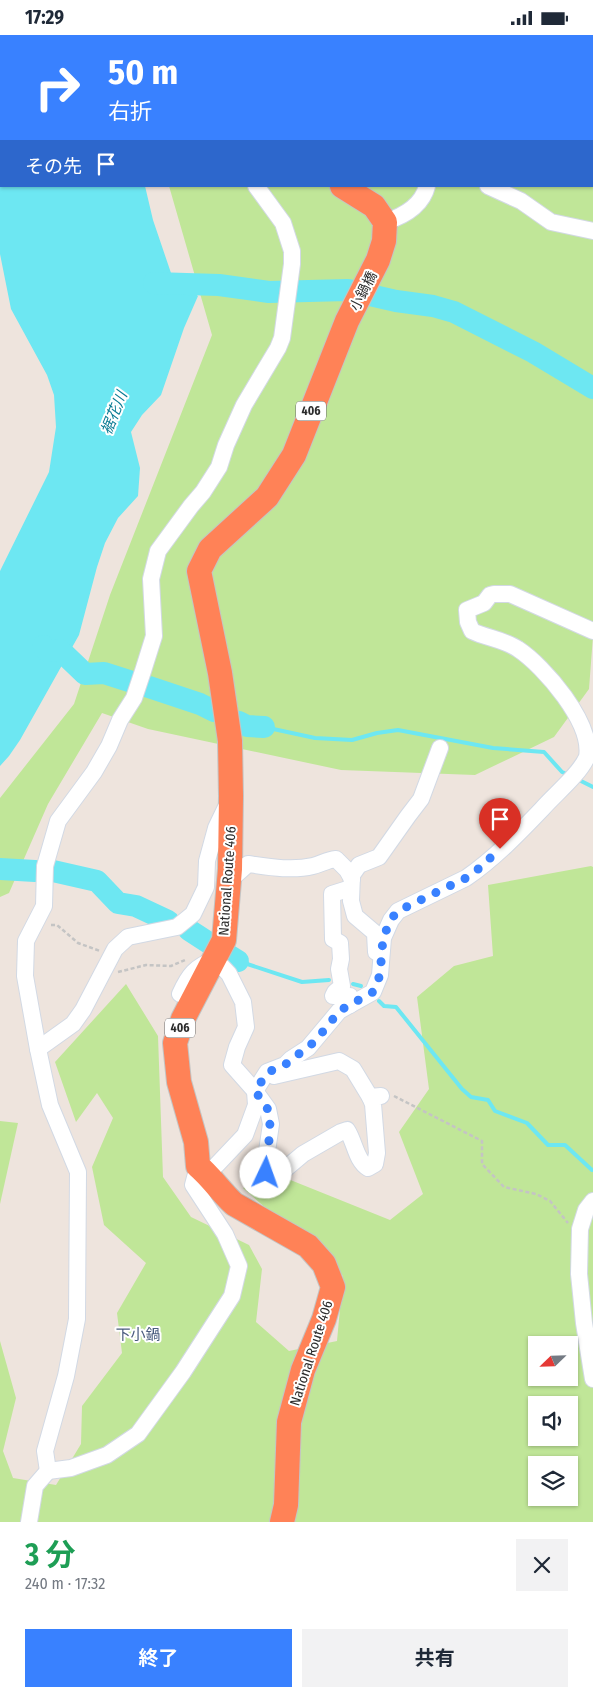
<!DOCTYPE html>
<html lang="ja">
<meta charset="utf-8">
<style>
:root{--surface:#fff;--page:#f2f2f3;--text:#1f2937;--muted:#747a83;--accent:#3981ff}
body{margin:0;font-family:"Fira Sans Condensed","Noto Sans JP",sans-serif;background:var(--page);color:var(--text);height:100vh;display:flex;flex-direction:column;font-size:19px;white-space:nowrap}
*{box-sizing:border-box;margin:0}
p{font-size:16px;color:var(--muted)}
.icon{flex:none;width:28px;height:28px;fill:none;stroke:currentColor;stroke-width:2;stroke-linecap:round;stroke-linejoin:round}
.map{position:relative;height:1487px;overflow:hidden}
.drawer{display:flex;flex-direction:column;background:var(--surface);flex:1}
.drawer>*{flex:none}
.banner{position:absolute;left:0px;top:0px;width:594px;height:152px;box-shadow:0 1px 4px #0004;background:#3981ff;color:#fff;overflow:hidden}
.needle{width:32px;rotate:247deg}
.controls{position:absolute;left:528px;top:1301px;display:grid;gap:10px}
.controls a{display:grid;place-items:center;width:50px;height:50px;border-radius:0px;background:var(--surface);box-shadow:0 1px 4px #0004;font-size:25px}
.pin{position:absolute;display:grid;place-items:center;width:42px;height:42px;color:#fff;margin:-51px -21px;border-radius:50% 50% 50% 0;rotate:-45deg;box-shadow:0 0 5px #0007}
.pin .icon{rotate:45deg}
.me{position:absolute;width:55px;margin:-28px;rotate:3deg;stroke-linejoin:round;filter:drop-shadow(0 0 4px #0008)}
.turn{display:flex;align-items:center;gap:18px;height:105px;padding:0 25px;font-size:22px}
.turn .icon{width:65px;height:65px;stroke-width:2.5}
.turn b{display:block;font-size:35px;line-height:42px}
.then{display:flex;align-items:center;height:48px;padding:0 25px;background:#0003;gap:10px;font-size:19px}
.round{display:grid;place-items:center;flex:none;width:52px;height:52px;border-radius:0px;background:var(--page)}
.overview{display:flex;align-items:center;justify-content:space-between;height:85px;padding:0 25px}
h1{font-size:30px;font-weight:700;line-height:38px;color:#1e9e55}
.primary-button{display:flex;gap:10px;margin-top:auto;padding:10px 25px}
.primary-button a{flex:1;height:58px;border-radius:0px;background:var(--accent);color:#fff;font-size:20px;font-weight:700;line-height:58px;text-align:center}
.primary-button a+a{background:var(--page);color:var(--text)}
.status{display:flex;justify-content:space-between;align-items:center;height:35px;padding:0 25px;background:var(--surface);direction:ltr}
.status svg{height:14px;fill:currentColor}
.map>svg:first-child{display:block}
</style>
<div class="status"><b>17:29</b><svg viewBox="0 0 49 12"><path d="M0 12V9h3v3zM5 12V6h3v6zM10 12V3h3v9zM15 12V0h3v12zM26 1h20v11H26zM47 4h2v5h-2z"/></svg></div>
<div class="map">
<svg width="593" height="1487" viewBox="0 0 593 1487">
<rect width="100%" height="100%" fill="#eee4dd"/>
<!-- green -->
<g fill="#c0e698" fill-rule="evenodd">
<polygon points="123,0 593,0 593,601 589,654 554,702 475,740 341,735 148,694 102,678 48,769 9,858 0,862 0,763 74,669 110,560 212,300 169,151 592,151 592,1 123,1"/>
<path d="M 591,831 L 593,832 L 593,1487 L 0,1487 L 0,1306 L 16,1363 L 3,1416 L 13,1443 L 56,1450 L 81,1409 L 82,1371 L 122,1318 L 117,1278 L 146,1228 L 104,1190 L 92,1132 L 113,1083 L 97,1058 L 76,1087 L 55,1027 L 126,949 L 158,1001 L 163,1142 L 191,1182 L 249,1210 L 262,1234 L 256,1287 L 289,1316 L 337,1306 L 343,1241 L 243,1153 L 278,1140 L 390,1185 L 423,1159 L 399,1097 L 429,1054 L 417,962 L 454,931 L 493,921 L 488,850 ZM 536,1310 L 569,1310 L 569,1342 L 536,1342 ZM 536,1370 L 569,1370 L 569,1402 L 536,1402 ZM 536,1430 L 569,1430 L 569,1462 L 536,1462 Z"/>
<polygon points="0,1086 18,1088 0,1169"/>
</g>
<!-- water -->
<polygon fill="#6de7f2" points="0,0 66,0 66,1 1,1 1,151 145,151 153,185 171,238 198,261 184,293 161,360 142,380 131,397 140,433 138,461 118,483 105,508 97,532 79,600 20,705 9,721 0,731 0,536 49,437 56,392 54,360 47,340 11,274 0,219"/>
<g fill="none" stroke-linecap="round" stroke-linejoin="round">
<!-- stream -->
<g stroke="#6de7f2" stroke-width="4">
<polyline points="264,692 315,703 352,705 377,698 398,695 493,713 544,717 562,737 569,740"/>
<polyline points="577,744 593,752"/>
<polyline points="238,926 302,947 329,945"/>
<polyline points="353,949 361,951"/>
<polyline points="379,966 384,971 396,972 462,1054 471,1062 488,1065 495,1076 527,1088 548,1110 565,1110 592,1135"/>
</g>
<!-- river -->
<g stroke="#6de7f2" stroke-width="22">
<polyline points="154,248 219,250 269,257 348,255 396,266 433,271 454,277 533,317 593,353"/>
<polyline points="43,611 47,616 60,615 85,639 104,638 129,646"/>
<polyline points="149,652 200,669 214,676"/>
<polyline points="239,687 247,691 264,692"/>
<polyline points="0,834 35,836"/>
<polyline points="53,836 97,846 118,868 136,871 168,886"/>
<polyline points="189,895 209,908"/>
<polyline points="230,921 238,926"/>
</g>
<!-- minor casing -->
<g stroke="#d2d9e4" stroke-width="18">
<g id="minor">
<polyline points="123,0 124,1"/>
<polyline points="488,151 521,166 551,187 593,196"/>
<path d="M 385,187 C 404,181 422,171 427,151"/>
<path d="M 229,846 L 248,829 C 269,832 292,836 313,831 C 321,829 327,825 336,824 L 347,835 L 352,844"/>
<polyline points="376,917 375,898 355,881 351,866 352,840 359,830 379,822 408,781 421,764 440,713"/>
<path d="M 180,959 C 189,939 195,932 215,924 L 229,939 L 243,967 L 246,992 L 237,1012 L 232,1030 L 255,1056 L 268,1074 L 271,1089 L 266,1123 L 266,1138 L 271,1142 L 278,1140 L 303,1119 L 341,1097 L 347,1095 C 355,1107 356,1126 368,1133 L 375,1129 L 377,1118 L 373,1069 L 370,1062 L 381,1061"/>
<polyline points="350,970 350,961 333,961 335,957 342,951 339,934 341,924 340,908 333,904 332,859 351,853"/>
<polyline points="38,1014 73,989 83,975 115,914 128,902 177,892 193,879 206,852 207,826 216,793 228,768"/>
<polyline points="274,1041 339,1026 353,1034 370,1062"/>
<polyline points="198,1131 193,1150 225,1199 239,1231 232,1261 183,1337 138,1399 107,1420 71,1433 48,1436 45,1416 66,1341 77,1284 78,1137 50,1070 38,1014 25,941 26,906 44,871 45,831 58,786 94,737 109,711 120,685 134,663 143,636 154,601 151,544 158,516 191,471 203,457 219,432 226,410 244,370 278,313 282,303 292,229 292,216 283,188 256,151"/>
<path d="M 208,1139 L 245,1100 L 256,1070 L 255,1056 L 267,1037 L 285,1030 L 291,1024 L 308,1013 L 339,976 L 373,957 L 380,940 L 383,903 L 391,885 L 398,876 L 466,843 C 494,824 519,798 542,774 C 555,759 579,740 587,722 C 593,688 544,631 518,614 C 505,605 487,603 472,596 L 468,587 L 467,575 L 484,568 L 490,560 L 494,559 L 510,559 L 593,596"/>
<polyline points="593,1166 586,1175 580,1194 579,1239 584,1288 593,1344"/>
<polyline points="29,1487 35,1451 48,1436"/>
</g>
</g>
<!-- highway casing -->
<g stroke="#c4c4c4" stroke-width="26">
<g id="highway">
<polyline points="138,0 139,1"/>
<path d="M 282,1487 L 286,1470 L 289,1387 L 303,1335 L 324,1284 L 333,1252 L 324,1229 L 308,1211 L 234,1169 C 221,1157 211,1142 198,1131 L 196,1107 L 179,1047 L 175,1008 L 183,984 L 224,905 L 230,834 L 231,761 L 230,706 L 220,638 L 199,536 L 210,514 L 267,462 L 294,420 L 347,286 L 378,225 L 384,206 L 385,187 L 374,171 L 342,151"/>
</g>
</g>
<!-- path -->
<g stroke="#c4c4c4" stroke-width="2.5" stroke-dasharray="4 2.5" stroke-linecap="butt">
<polyline points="51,890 57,890 78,908 100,916"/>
<polyline points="118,937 146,930 171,931 185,925"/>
<polyline points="394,1061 482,1106 482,1129 504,1152 536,1159 550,1166 568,1188"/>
</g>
<!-- minor -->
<use href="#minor" stroke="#fff" stroke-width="16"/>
<!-- highway -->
<use href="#highway" stroke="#ff8257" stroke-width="24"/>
</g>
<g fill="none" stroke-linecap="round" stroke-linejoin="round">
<!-- route -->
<path stroke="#3981ff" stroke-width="9" stroke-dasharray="0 16.2" d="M 266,1138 C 266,1120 274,1087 267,1073 C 264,1067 259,1062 255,1056 L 268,1037 L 285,1030 L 291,1024 L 308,1013 L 327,992 L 339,976 L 373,957 L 380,940 L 383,903 L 391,884 L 398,876 L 466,843 L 476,836 L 500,814"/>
</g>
<g text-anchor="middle" stroke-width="4" stroke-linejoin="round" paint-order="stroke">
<!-- shield labels -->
<g fill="#fff" stroke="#6b6b6b" stroke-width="1">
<rect x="296" y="366.5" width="30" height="19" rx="4"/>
<rect x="165" y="983.5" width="30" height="19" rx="4"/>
</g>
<g font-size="12" font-weight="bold" fill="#2b2b2b">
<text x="311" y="380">406</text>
<text x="180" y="997">406</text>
</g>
<!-- street labels -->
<g font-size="14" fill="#2b2b2b" stroke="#fff">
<text transform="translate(363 256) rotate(-63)" y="5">小鍋橋</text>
<text transform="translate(227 846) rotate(-86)" y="5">National Route 406</text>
<text transform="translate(311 1318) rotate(-72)" y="5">National Route 406</text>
</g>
<!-- water labels -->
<g font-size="15" font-style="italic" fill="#0a7c94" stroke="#fff">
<text transform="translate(114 378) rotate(-68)" y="5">裾花川</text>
</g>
<!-- neighbourhood labels -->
<g font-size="15" fill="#4a5c7e" stroke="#fff">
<text x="138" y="1305">下小鍋</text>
</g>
</g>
</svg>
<div class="controls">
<a><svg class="needle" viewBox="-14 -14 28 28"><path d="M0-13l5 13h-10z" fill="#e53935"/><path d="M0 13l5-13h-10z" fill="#747a83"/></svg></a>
<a><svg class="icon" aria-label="sound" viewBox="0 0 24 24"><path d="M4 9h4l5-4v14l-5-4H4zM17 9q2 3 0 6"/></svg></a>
<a><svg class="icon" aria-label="layers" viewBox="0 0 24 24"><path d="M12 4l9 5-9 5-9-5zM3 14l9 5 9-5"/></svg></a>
</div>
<div class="pin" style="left:500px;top:814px;background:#d93025"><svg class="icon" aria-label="arrive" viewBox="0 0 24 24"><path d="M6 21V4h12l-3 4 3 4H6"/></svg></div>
<svg class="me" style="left:266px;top:1138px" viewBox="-20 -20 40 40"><circle r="19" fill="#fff"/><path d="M0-13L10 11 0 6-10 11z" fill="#3981ff"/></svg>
<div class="banner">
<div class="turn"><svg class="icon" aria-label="right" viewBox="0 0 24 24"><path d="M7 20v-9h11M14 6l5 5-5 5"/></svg><div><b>50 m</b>右折</div></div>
<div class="then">その先<svg class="icon" aria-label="arrive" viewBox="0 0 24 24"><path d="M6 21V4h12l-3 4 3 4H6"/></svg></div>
</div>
</div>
<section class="drawer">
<div class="overview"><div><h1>3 分</h1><p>240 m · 17:32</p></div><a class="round"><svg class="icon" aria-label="close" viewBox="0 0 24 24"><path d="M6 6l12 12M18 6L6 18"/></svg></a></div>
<div class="primary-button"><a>終了</a><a>共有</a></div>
</section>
